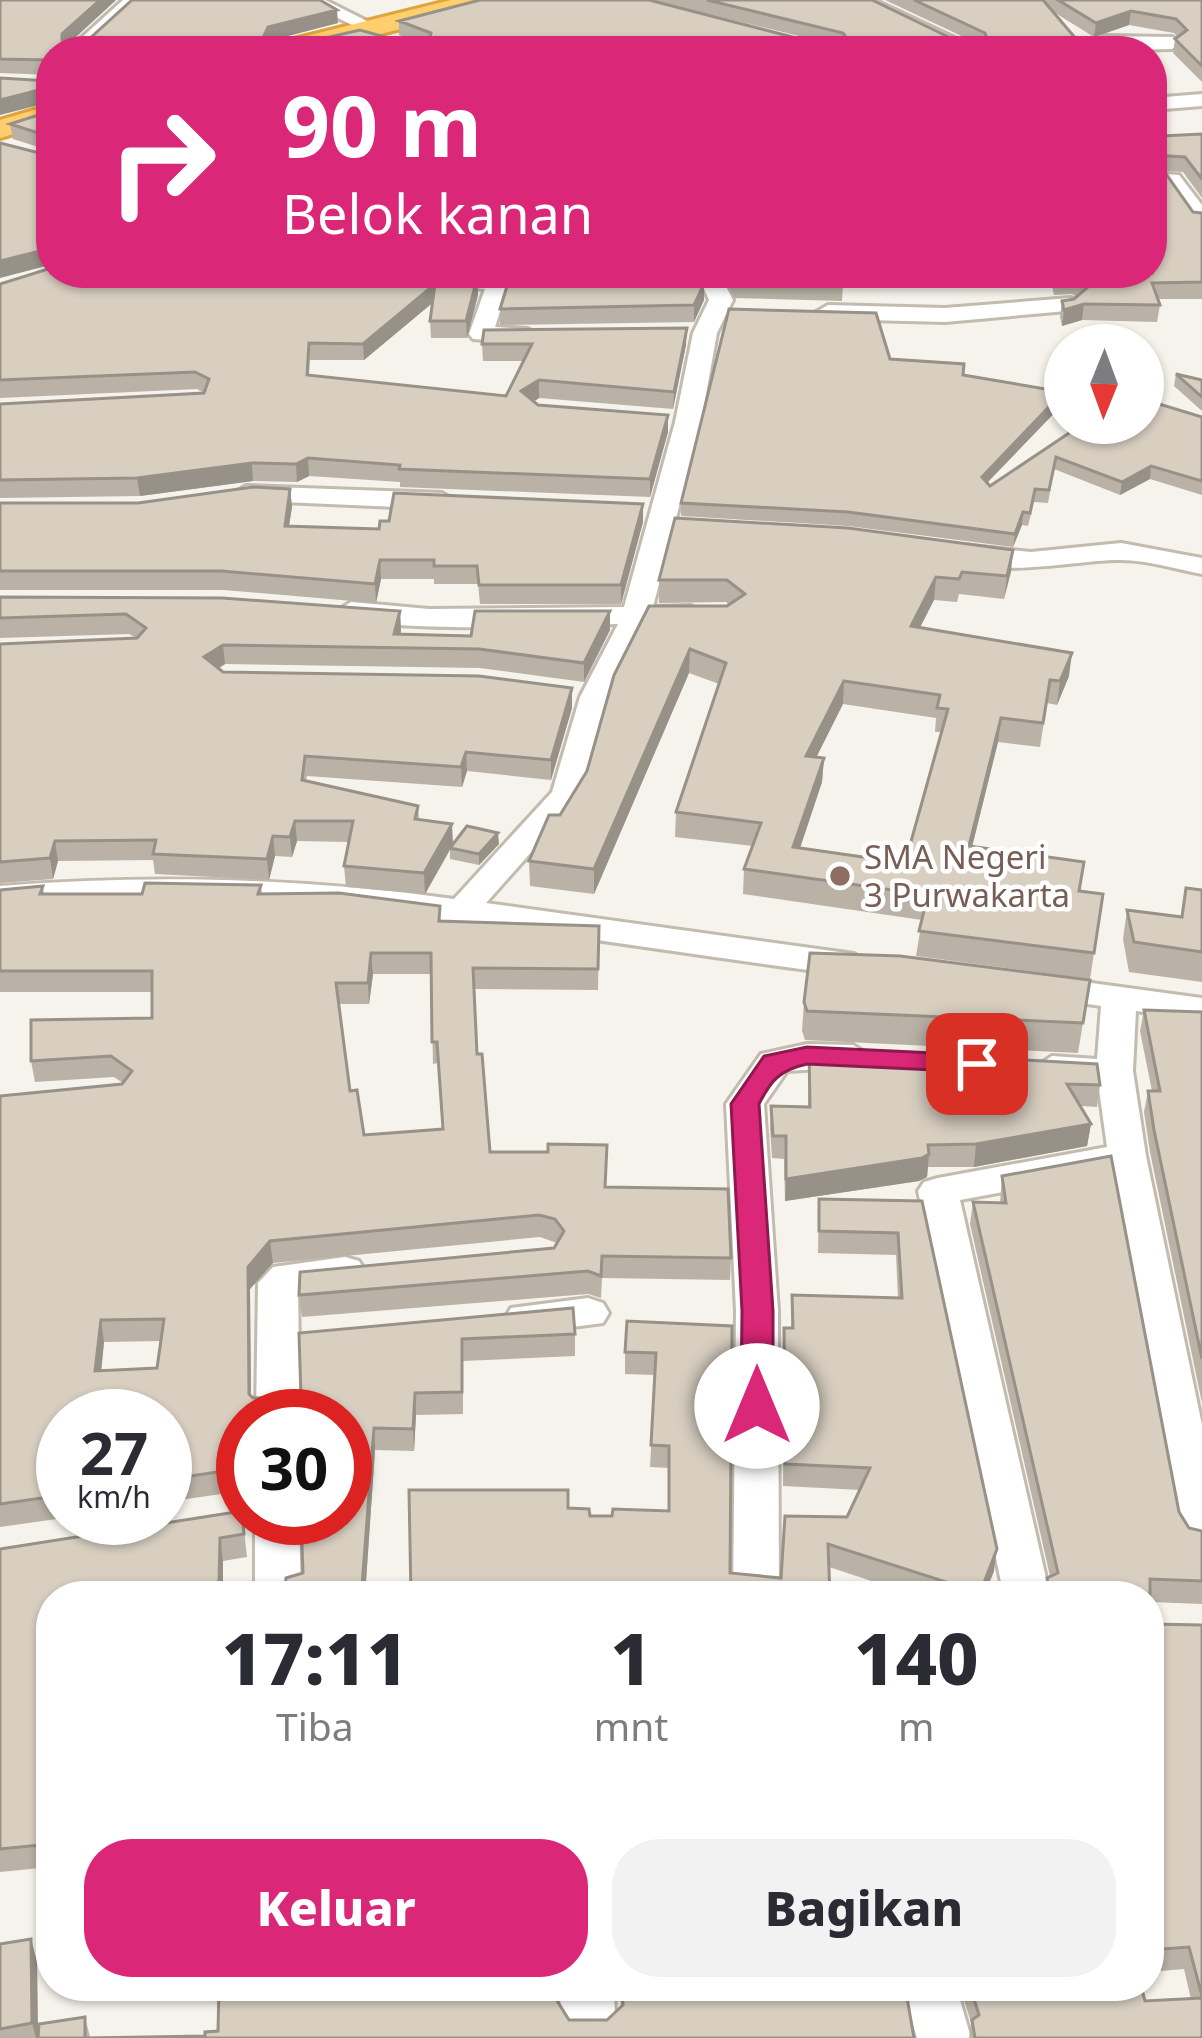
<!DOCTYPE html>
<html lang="id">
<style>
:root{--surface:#fff;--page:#f2f2f3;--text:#2b2b33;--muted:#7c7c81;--accent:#db2777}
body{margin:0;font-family:"Noto Sans",sans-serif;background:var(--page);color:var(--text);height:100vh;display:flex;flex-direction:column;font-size:45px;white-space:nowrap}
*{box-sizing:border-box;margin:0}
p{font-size:39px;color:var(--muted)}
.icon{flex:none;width:66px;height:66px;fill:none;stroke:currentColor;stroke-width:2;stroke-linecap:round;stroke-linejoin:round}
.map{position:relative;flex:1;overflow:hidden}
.drawer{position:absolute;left:36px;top:1581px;width:1128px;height:420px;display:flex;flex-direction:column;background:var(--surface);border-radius:48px;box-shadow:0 3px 9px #0004}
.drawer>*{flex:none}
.banner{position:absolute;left:36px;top:36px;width:1131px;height:252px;border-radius:48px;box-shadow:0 3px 9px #0004;background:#db2777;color:#fff;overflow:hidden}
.needle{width:78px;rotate:181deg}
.controls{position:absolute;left:1044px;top:324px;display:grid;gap:24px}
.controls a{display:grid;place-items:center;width:120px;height:120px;border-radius:50%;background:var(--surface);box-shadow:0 3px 9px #0004;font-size:60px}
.speed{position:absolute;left:36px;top:1389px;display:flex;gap:24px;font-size:60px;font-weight:700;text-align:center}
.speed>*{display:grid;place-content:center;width:156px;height:156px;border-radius:50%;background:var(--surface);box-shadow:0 3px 9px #0004;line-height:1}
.speed small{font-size:30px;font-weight:400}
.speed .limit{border:18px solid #d22;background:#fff;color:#111}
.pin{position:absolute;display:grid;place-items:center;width:102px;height:102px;color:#fff;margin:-51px;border-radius:24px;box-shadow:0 6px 18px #0006}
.me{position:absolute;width:132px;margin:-66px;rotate:0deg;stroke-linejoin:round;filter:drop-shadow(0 0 9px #0008)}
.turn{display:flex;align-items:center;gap:42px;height:252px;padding:0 48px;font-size:54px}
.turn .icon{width:156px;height:156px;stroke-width:2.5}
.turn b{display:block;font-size:84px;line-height:102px}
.eta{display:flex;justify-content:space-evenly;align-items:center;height:204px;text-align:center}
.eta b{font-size:72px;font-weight:800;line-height:84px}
.primary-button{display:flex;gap:24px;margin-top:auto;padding:24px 48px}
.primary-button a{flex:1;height:138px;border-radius:48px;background:var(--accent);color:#fff;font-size:48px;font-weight:800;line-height:138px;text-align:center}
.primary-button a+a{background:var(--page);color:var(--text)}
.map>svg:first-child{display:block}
</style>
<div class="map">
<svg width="1202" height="2038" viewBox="0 0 1202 2038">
<rect width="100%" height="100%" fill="#f6f3ec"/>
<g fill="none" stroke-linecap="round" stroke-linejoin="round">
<!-- minor casing -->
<g stroke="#c2bbae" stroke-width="6">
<g id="minor">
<polygon points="123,0 142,0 87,51 67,51"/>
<polygon points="302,0 325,0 381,28 366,32"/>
<polygon points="850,0 874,0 982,51 958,51"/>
<polygon points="1104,36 1172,37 1181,43 1172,49 1079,51"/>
<polygon points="1202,94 1202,106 1152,110 1152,98"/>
<polygon points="1152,173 1179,175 1202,205 1202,226 1194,225 1166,185 1152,185"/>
<polygon points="373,273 499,278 508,286 495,327 528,329 540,336 528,343 473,339 469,334 485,289 384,280"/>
<path d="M 697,273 L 719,273 L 733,300 L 717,333 L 701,422 L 653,607 L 691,606 L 705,615 L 691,624 L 647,624 L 610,697 L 583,794 L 486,903 L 854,954 L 872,965 L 866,972 L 854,976 C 561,939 298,882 0,906 L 0,886 C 153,874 302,878 454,899 L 552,792 L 580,697 L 618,624 C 572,625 360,636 337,611 L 351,602 L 429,609 L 624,607 L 675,422 L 693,333 L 709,300 Z"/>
<polygon points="1070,298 1078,300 1078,310 945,322 828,319 816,312 828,305 945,308"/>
<polygon points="246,486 442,493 455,501 442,509 237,500 233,494"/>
<path d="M 1121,543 L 1202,558 L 1202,574 C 1175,569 1144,559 1117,560 C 1077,560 977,582 948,553 L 962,545 L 1031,552 Z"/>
<polygon points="1040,976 1202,998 1202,1020 1136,1011 1133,1071 1146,1156 1202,1425 1202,1552 1186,1546 1179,1534 1111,1172 960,1200 1050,1596 1004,1596 918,1191 924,1182 938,1178 1107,1147 1098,1082 1052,1080 1034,1068 1052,1056 1097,1059 1101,1006 1027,995 1022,987 1027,979"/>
<polygon points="807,1044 853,1045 871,1056 853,1067 787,1071 764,1104 778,1311 779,1596 733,1596 736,1311 726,1104 761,1054"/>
<polygon points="345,1257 359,1261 365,1271 359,1281 298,1290 300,1416 256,1416 258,1283 273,1267"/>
<polygon points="588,1298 603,1303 609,1313 603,1323 526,1333 511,1328 505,1318 511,1308"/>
<polygon points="255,1518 299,1518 301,1596 255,1596"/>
<polygon points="560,1986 614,1986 615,2021 607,2038 569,2038 561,2021"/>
<polygon points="902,1986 956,1986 971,2038 917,2038"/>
</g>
</g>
<!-- highway casing -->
<g stroke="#e0a43c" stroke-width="6">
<g id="highway">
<polygon points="451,0 496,0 492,6 313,51 266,51 270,45"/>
<polygon points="51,105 51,123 0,138 0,120"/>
</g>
</g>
<!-- minor -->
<use href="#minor" fill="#fff" fill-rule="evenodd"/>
<!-- highway -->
<use href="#highway" fill="#ffcf6e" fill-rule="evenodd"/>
</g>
<!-- wall -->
<g fill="#bab2a6" fill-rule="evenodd">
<polygon points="0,0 116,0 72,40 338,23 270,40 417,41 399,35 399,21 816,40 650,0 872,0 957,41 970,40 885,0 1202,0 1202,82 1173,53 1175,39 1178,37 1174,33 1129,25 1094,37 1052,11 1077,40 1076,51 51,51 51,75 0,73"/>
<polygon points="51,111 51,151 13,139 10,124"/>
<polygon points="1152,124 1162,136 1202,134 1202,198 1183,172 1152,170"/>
<polygon points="1193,212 1202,213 1202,299 1158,299 1160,305 1157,322 1082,320 1062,326 1060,317 1062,301 1074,299 1077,297 1072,294 1054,295 1049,273 1152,273"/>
<polygon points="478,273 700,273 704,284 704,300 694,322 500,325 500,309 509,281 506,277"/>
<polygon points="723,273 836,273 843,284 842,301 734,298"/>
<polygon points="477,278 478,295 467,338 431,338 430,321 432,303 364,360 310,360 309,376 506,396 524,361 483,361 482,344 686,345 673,409 539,398 534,401 538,405 668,415 668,432 650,497 400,487 400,482 309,476 297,482 253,481 140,496 0,498 0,404 204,393 197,389 0,398 0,284"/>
<polygon points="1176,374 1202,380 1202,411 1174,386"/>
<polygon points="963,375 1062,405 987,483 990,486 1084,423 1202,417 1202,495 1150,479 1120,495 1054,469 1048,503 1034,502 1028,526 1022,525 1013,547 848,526 681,516 681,503"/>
<polygon points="290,489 292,507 289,526 379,529 643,522 621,604 480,604 478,584 434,584 434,579 381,579 376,603 224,590 0,590 0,503 138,503"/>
<path d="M 1013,550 L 1004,599 L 959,594 L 957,602 L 934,600 L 920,627 L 1069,676 L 1057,705 L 1047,703 L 1040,747 L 998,742 L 972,847 L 1080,891 L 1103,894 L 1090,979 L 916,956 L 922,920 L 743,894 L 744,869 L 753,846 L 675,837 L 676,812 L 719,684 L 689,673 L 594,894 L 530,886 L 529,861 L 587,771 L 729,605 L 726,602 L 659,603 L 659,580 ZM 843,704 L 936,718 L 935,732 L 941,732 L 905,863 L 800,848 L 822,782 L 824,758 L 816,757 Z"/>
<polygon points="0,597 400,611 401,634 471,636 610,611 610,630 584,682 480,668 225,664 218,669 223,672 572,708 551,780 467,771 462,787 307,776 306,781 418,806 419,819 453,844 499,844 479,865 450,859 450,850 425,894 346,887 344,866 349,842 297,841 292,857 275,856 269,880 155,874 153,860 58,861 53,879 0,883 0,644 136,638 129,634 0,638"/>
<path d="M 261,885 L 262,894 L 441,921 L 599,926 L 598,990 L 474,989 L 477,1054 L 490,1152 L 606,1187 L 731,1258 L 730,1280 L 602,1278 L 601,1298 L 588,1294 L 302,1317 L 299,1295 L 554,1248 L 557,1243 L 540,1237 L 273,1263 L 250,1289 L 251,1396 L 253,1398 L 301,1397 L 299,1333 L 575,1334 L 575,1356 L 463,1361 L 463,1414 L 416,1415 L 414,1451 L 375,1450 L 365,1596 L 286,1596 L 285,1587 L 303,1573 L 345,1416 L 243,1416 L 243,1491 L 165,1502 L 165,1416 L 63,1416 L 64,1518 L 0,1527 L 0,1096 L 123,1083 L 114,1077 L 35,1082 L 31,1061 L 152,1018 L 152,992 L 0,992 L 0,890 L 43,886 L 44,894 L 142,894 ZM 373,974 L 431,974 L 433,1064 L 438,1063 L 443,1129 L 364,1135 L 350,1091 L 339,1004 L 369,1004 ZM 161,1341 L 157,1368 L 101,1371 L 104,1342 Z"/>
<polygon points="1186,888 1202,890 1202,982 1129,972 1123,939 1127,910 1181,917"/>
<polygon points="1090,980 1078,1053 805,1040 802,1031 804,1002"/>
<polygon points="1144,1010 1202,1012 1202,1403 1150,1152 1144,1112 1148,1091 1152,1091 1140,1031"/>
<polygon points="809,1048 1100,1085 1097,1107 1081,1106 1091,1124 1087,1146 974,1167 928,1167 927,1177 919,1181 785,1201 784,1159 772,1158 770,1128 771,1106 808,1107"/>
<polygon points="1002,1176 1179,1512 1189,1528 1202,1531 1202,1604 1150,1602 1150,1624 1202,1625 1202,2038 969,2038 971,2023 960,1986 1141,1986 1145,2001 1191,1999 1184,1969 1149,1972 1149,1596 1044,1596 1047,1578 1050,1576 970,1224 973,1202 1000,1203"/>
<polygon points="819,1199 922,1201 994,1571 984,1596 917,1596 829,1567 830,1596 411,1596 568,1508 590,1516 612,1516 669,1511 669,1468 650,1467 655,1375 625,1374 625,1352 732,1326 730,1573 781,1578 847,1517 860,1490 783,1486 784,1328 791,1328 792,1295 898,1298 896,1255 818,1253"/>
<polygon points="242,1511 247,1557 223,1561 223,1596 51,1596 51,1867 0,1872 0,1549"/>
<polygon points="31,1939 37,1962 38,2038 0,2038 0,1944"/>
<polygon points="207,1986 335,1986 335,1999 411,1998 559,1986 558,2002 569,2020 607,2020 621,2007 620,1986 905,1986 914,2038 38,2038 85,2017 90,2037 205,2036 218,2031 219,1992 208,1993"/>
</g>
<!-- shaded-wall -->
<g fill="#979187">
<polygon points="100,0 116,0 64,48 62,34"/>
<polygon points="337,10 338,23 269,41 262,40 268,27"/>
<polygon points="1131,11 1129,25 1094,37 1096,23"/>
<polygon points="51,87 51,102 0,115 0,100"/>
<polygon points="48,249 50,265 0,278 0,261"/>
<polygon points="477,278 478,295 467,338 466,321"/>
<polygon points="435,284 436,300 364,360 363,344"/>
<polygon points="704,284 704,300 694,322 694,305"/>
<polygon points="1084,304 1082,320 1062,326 1064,310"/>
<polygon points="687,328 686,345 673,409 674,392"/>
<polygon points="539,380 539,398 522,409 521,391"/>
<polygon points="1063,392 1062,405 981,489 982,477"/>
<polygon points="668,415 668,432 650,497 650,479"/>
<polygon points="308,458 309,476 297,482 296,464"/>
<polygon points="252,463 253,481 140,496 137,478"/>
<polygon points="1151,466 1150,479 1120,495 1122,482"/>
<polygon points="290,489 292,507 286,544 285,526"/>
<polygon points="643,504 643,522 621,604 621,585"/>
<polygon points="1023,512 1022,525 1013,547 1015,534"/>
<polygon points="1013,550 1011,572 1004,599 1007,576"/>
<polygon points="380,560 381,579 376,603 375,584"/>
<polygon points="936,577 934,600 909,649 911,626"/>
<polygon points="400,611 401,630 397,648 394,634"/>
<polygon points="610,611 610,630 584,682 584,663"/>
<polygon points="223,645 225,664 206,676 204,657"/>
<polygon points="690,649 689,673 594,894 594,869"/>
<polygon points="1072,653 1069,676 1057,705 1060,681"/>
<polygon points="844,681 843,704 805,780 806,756"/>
<polygon points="572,688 572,708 551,780 551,760"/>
<polygon points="1001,718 998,742 966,871 969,846"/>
<polygon points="466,752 467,771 462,787 461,767"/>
<polygon points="824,758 822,782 792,872 793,847"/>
<polygon points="295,821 297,841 292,857 290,837"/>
<polygon points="452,824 453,844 425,894 424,873"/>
<polygon points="498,833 499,844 479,865 479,854"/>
<polygon points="273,836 275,856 269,880 267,859"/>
<polygon points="55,841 58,861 53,879 50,858"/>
<polygon points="371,953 373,974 369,1004 368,983"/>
<polygon points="1091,1124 1087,1146 974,1167 976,1144"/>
<polygon points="929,1154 927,1177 919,1181 785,1201 786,1179"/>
<polygon points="270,1241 273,1263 250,1289 251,1416 249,1394 248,1267"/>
<polygon points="101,1320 104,1342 99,1393 95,1371"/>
<polygon points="415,1393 416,1415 414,1451 413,1429"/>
<polygon points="374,1428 375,1450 365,1596 363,1596"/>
<polygon points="220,1538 223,1561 223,1596 219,1582"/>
<polygon points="997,1549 994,1571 984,1596 979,1596"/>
<polygon points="31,1939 37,1962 38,2038 36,2038 32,2023"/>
</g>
<!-- building -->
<g fill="#d8cfc1" stroke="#979187" stroke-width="3" fill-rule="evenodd">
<polygon points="0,0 100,0 62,34 62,40 88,40 132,0 320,0 337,10 268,27 262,40 312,41 360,30 399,41 429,41 431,33 399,21 480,0 649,0 808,41 846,37 843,33 707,0 872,0 957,41 987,40 985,33 914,0 1043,0 1077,40 1016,40 1028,51 51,51 51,66 49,60 0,59"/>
<polygon points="1058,0 1202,0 1202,66 1175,39 1187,30 1176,19 1131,11 1096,23"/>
<polygon points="0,78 49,81 51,79 51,87 0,100"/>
<polygon points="51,111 51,137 10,124"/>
<polygon points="1152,124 1162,136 1202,134 1202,179 1185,157 1152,155"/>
<polygon points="0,143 51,156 51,249 48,249 0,261"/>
<polygon points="1152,173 1166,174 1193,212 1202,213 1202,282 1152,283 1160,305 1084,304 1064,310 1062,301 1074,299 1088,287 1074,278 1056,278 1055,273 1152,273"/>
<polygon points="51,268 51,273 427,273 477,278 466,321 430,321 435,284 363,344 309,343 307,375 506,396 532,344 482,344 484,330 687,328 674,392 539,380 521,391 538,405 668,415 650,479 399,469 400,465 308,458 296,464 252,463 137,478 0,480 0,404 204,393 209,379 195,372 0,380 0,284"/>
<polygon points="511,273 700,273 704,284 694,305 500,309"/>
<polygon points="731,273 836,273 843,284 735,281"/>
<polygon points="729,309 876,313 890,359 964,364 963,375 1063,392 982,477 990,486 1084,423 1143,423 1143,399 1202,417 1202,481 1151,466 1122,482 1056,457 1049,490 1035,489 1030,513 1023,512 1015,534 848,512 681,503"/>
<polygon points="1176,374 1202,380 1202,397"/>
<polygon points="253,487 290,489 285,526 379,529 380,521 389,521 394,493 643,504 621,585 479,585 477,566 434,566 434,560 380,560 375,584 222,571 0,571 0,503 138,503"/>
<path d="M 675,518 L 848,528 L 1013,550 L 1007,576 L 962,572 L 959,579 L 936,577 L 911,626 L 1072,653 L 1060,681 L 1050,680 L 1043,723 L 1001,718 L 969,846 L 1084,862 L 1079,891 L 1103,894 L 1094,953 L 919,931 L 928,895 L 744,869 L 761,823 L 676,812 L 726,663 L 690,649 L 594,869 L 529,861 L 549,815 L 560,815 L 587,771 L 614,675 L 649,606 L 727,606 L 745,594 L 727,580 L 659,580 ZM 844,681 L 940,695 L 937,708 L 948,709 L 905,863 L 793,847 L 824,758 L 806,756 Z"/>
<polygon points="0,597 222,598 400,611 394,634 471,636 475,611 610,611 584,663 479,649 223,645 204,657 223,672 479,676 572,688 551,760 466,752 461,767 305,756 302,780 418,806 415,819 452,824 424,873 344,866 353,821 295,821 290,837 273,836 267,859 153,854 156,840 55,841 50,858 0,862 0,644 137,638 146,628 126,614 0,618"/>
<polygon points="467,826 498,833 479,854 450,848"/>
<path d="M 145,883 L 261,885 L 258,894 L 339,893 L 440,906 L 439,921 L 599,926 L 598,969 L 473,968 L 477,1054 L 482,1054 L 490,1152 L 548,1152 L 548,1144 L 607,1145 L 605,1187 L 728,1189 L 731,1258 L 602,1256 L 601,1276 L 588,1271 L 299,1295 L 300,1272 L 554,1248 L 564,1231 L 555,1219 L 539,1215 L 270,1241 L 248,1267 L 249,1394 L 253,1398 L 301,1397 L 299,1333 L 573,1308 L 575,1334 L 462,1339 L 462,1392 L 415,1393 L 413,1429 L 374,1428 L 362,1586 L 285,1587 L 286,1578 L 303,1573 L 301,1518 L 345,1518 L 345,1416 L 243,1416 L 243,1468 L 165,1480 L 165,1416 L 63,1416 L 63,1495 L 0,1504 L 0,1096 L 122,1084 L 132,1071 L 111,1056 L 31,1061 L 31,1020 L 152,1018 L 152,971 L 0,971 L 0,890 L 43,886 L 40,894 L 142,894 ZM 371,953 L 431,953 L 432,1042 L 437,1042 L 443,1129 L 364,1135 L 357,1090 L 350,1091 L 336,983 L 368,983 ZM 164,1319 L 157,1368 L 95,1371 L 101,1320 Z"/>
<polygon points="1186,888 1202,890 1202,952 1134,942 1127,910 1182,917"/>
<polygon points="810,953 900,956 1090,980 1083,1023 807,1011 804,1002"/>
<polygon points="1144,1010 1202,1012 1202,1359 1154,1130 1148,1091 1160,1091"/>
<polygon points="809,1048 1097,1064 1100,1085 1067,1084 1091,1124 976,1144 928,1145 929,1154 922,1158 786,1179 786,1136 773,1136 771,1106 810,1107"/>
<polygon points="1111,1156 1179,1512 1189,1528 1202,1531 1202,1581 1150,1579 1150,1624 1202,1625 1202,1996 1189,1947 1149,1950 1149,1596 1050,1596 1047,1578 1058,1573 973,1202 1006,1203 1002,1176"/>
<polygon points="819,1199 922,1201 997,1549 980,1593 828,1544 830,1596 411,1596 409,1490 568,1490 568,1508 589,1509 590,1516 612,1516 613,1509 669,1511 669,1446 651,1445 656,1353 625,1352 627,1321 732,1326 730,1573 781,1578 785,1516 847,1517 870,1468 785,1464 784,1328 793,1328 792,1295 902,1298 898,1233 819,1231"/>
<polygon points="242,1511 244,1534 220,1538 219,1582 197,1584 196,1596 51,1596 51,1844 0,1849 0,1549"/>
<polygon points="31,1939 32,2023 0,2029 0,1944"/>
<polygon points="219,1986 333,1986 334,1999 411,1998 411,1986 557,1986 556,1999 569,2020 607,2020 623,2005 622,1986 905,1986 914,2038 38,2038 39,2024 85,2017 85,2038 205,2036 205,2032 218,2031"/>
<polygon points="970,1986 1141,1986 1145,2001 1202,1998 1202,2038 975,2038 972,2020 979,2015"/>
</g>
<!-- route -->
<path fill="#db2777" stroke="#8e194d" stroke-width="3" d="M 807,1047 L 977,1055 L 991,1064 L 977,1072 L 807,1064 C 780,1070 771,1080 759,1104 L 773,1311 L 773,1406 L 757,1418 L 741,1406 L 742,1311 L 731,1104 L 764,1056 Z"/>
<!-- markers -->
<circle fill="#8d6e63" stroke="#fff" stroke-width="4.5" cx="840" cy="876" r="12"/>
<g text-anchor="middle" stroke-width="9" stroke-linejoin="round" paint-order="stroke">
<!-- education labels -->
<g font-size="33" fill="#785e54" stroke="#fff" text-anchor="start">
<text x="864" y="869">SMA Negeri<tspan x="864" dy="38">3 Purwakarta</tspan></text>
</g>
</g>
</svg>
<div class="controls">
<a><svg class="needle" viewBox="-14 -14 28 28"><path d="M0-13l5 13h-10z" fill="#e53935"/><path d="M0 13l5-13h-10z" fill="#7c7c81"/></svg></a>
</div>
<div class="speed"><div>27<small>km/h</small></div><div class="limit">30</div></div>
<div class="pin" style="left:977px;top:1064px;background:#d93025"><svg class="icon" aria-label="arrive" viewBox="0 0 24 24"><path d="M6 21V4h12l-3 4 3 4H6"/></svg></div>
<svg class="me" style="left:757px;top:1406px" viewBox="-20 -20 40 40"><circle r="19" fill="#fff"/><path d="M0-13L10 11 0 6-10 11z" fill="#db2777"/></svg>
<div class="banner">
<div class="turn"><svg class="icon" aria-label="right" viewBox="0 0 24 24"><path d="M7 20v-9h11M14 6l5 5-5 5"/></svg><div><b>90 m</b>Belok kanan</div></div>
</div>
<section class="drawer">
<div class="eta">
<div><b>17:11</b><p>Tiba</p></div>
<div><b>1</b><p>mnt</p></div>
<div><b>140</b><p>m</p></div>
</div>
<div class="primary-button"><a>Keluar</a><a>Bagikan</a></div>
</section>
</div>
